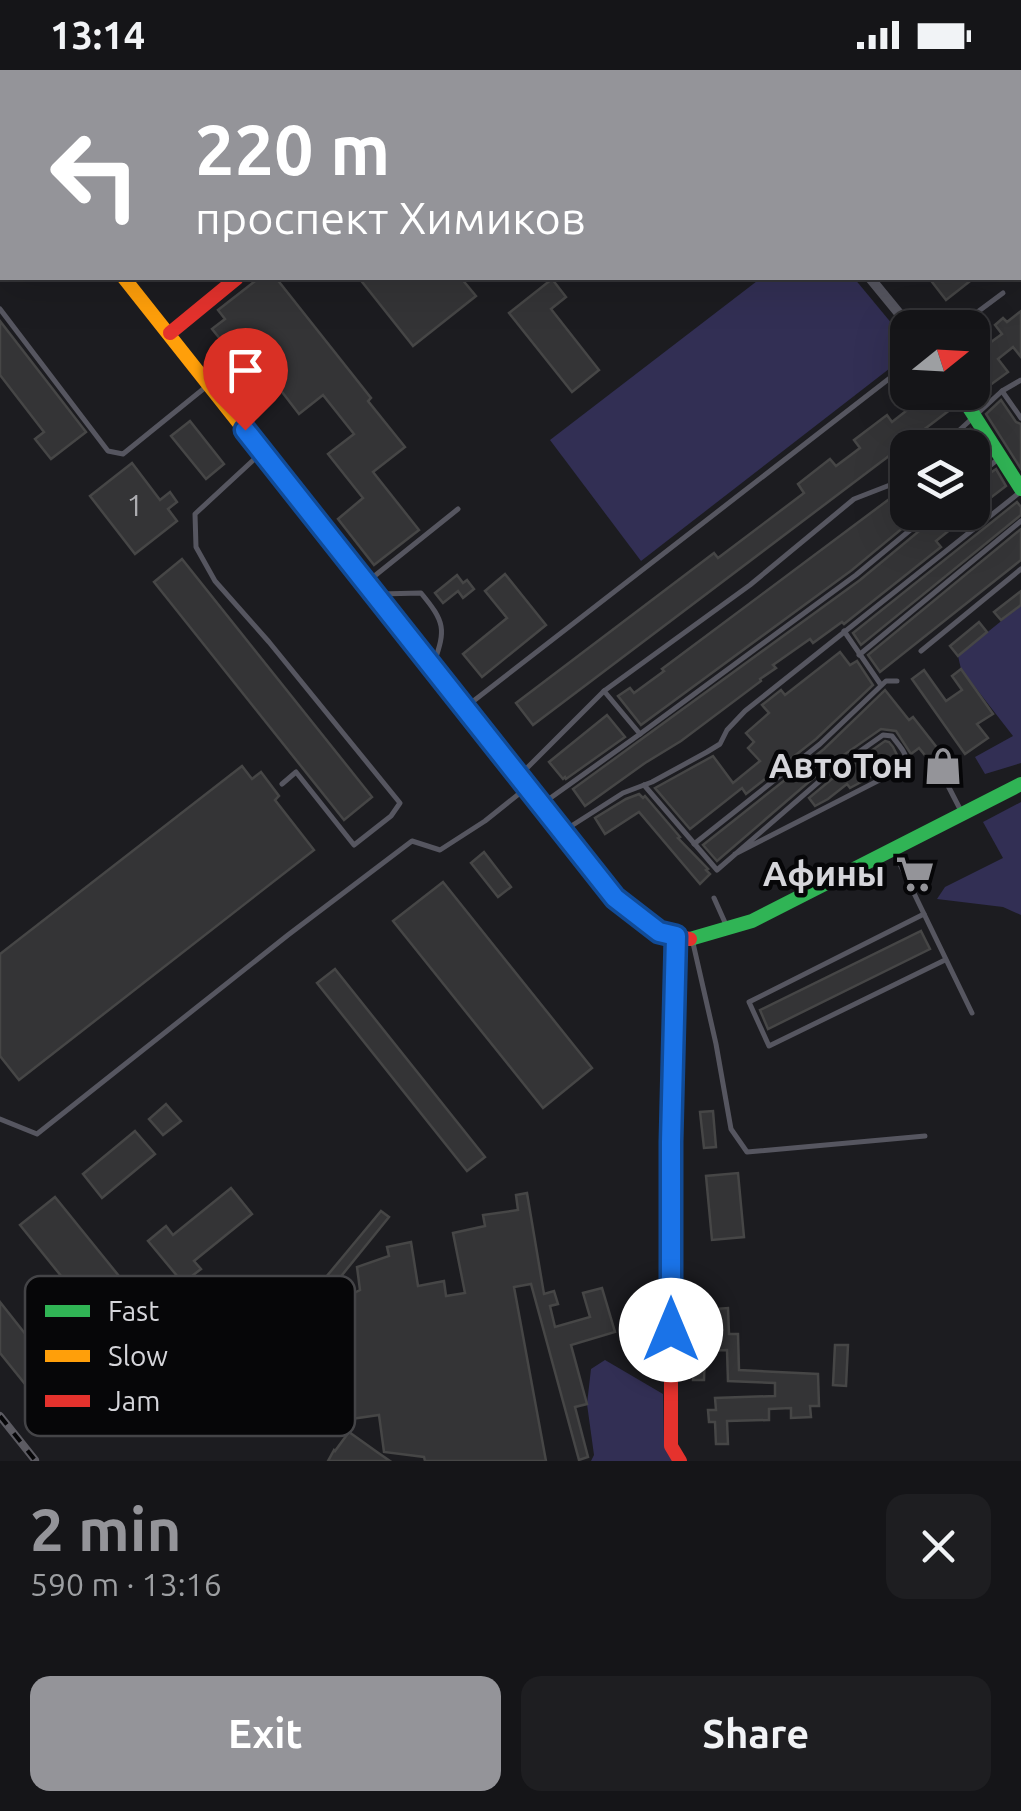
<!DOCTYPE html>
<meta charset="utf-8">
<style>
:root{--surface:#151518;--page:#1e1e21;--text:#f1f3f6;--muted:#9d9fa2;--line:#343437;--accent:#949499}
body{margin:0;font-family:Ubuntu,sans-serif;background:var(--page);color:var(--text);height:100vh;display:flex;flex-direction:column;font-size:38px;white-space:nowrap}
*{box-sizing:border-box;margin:0}
p{font-size:32px;color:var(--muted)}
.icon{flex:none;width:55px;height:55px;fill:none;stroke:currentColor;stroke-width:2;stroke-linecap:round;stroke-linejoin:round}
.map{position:relative;height:1391px;overflow:hidden}
.side{display:flex;flex-direction:column;background:var(--surface);flex:1}
.side>*{flex:none}
.top-card{position:absolute;left:0px;top:0px;width:1022px;height:210px;box-shadow:0 10px 40px #0002,0 0 0 2px var(--line);background:#949499;color:#fff;overflow:hidden}
.needle{width:65px;rotate:72deg}
.controls{position:absolute;left:890px;top:240px;display:grid;gap:20px}
.controls a{display:grid;place-items:center;width:100px;height:100px;border-radius:20px;background:var(--surface);box-shadow:0 10px 40px #0002,0 0 0 2px var(--line);font-size:50px}
.pin{position:absolute;display:grid;place-items:center;width:85px;height:85px;color:#fff;margin:-102px -42px;border-radius:50% 50% 50% 0;rotate:-45deg;box-shadow:0 0 10px #0007}
.pin .icon{rotate:45deg}
.me{position:absolute;width:110px;margin:-55px;rotate:0deg;stroke-linejoin:round;filter:drop-shadow(0 0 8px #0008)}
.turn{display:flex;align-items:center;gap:35px;height:210px;padding:0 30px;font-size:45px}
.turn .icon{width:130px;height:130px;stroke-width:2.5}
.turn b{display:block;font-size:70px;line-height:85px}
.round{display:grid;place-items:center;flex:none;width:105px;height:105px;border-radius:20px;background:var(--page)}
.headline{display:flex;align-items:center;justify-content:space-between;height:170px;padding:0 30px}
h1{font-size:60px;font-weight:700;line-height:75px;color:var(--accent)}
.cta{display:flex;gap:20px;margin-top:auto;padding:20px 30px}
.cta a{flex:1;height:115px;border-radius:20px;background:var(--accent);color:#fff;font-size:40px;font-weight:700;line-height:115px;text-align:center}
.cta a+a{background:var(--page);color:var(--text)}
.status{display:flex;justify-content:space-between;align-items:center;height:70px;padding:0 50px;background:var(--surface);direction:ltr}
.status svg{height:28px;fill:currentColor}
.map>svg:first-child{display:block}
</style>
<div class="status"><b>13:14</b><svg viewBox="0 0 49 12"><path d="M0 12V9h3v3zM5 12V6h3v6zM10 12V3h3v9zM15 12V0h3v12zM26 1h20v11H26zM47 4h2v5h-2z"/></svg></div>
<div class="map">
<svg width="1021" height="1391" viewBox="0 0 1021 1391">
<rect width="100%" height="100%" fill="#1c1c20"/>
<!-- green -->
<g fill="#322f54">
<polygon points="761,208 854,208 907,272 907,285 641,491 550,370"/>
<polygon points="1021,535 1021,693 985,704 975,687 1013,666 961,599 958,586"/>
<polygon points="1021,732 1021,845 1003,837 937,829 945,817 1003,788 983,752"/>
<polygon points="605,1290 663,1324 664,1371 674,1391 591,1391 594,1385 587,1334 591,1299"/>
</g>
<!-- building -->
<g fill="#343436" stroke="#464646" stroke-width="2.5">
<polygon points="259,208 276,208 371,328 368,331 405,377 373,402 419,460 374,495 338,449 363,428 328,384 354,364 323,325 299,344 259,292 247,302 212,259 225,249 218,240"/>
<polygon points="359,208 461,208 476,226 413,276"/>
<polygon points="929,208 974,208 946,230"/>
<polygon points="552,209 566,227 551,239 599,300 572,322 509,243"/>
<polygon points="1021,241 1021,287 1013,277 998,289 1008,302 986,318 990,324 979,334 972,322 972,286 1002,264 995,255 1003,248 1007,252"/>
<polygon points="0,251 86,362 51,389 35,369 44,362 0,305"/>
<polygon points="905,322 949,322 955,336 533,655 516,633 714,483 718,488 804,423 798,414 830,389 836,396 860,378 854,370 887,345 892,352 906,341 897,329"/>
<polygon points="1001,330 1016,352 1021,354 1021,399 986,344"/>
<polygon points="190,351 224,394 206,409 171,366"/>
<polygon points="970,359 989,388 972,402 972,378 955,378 969,367 965,363"/>
<polygon points="132,393 160,430 170,422 177,432 168,439 177,451 135,484 90,426"/>
<polygon points="996,399 1006,416 972,442 972,416"/>
<polygon points="908,415 908,442 922,442 852,500 641,655 618,626 630,618 634,623 664,601 662,599"/>
<polygon points="1017,432 1021,437 1021,445 861,575 853,563"/>
<polygon points="938,442 972,442 936,471 941,477 844,554 842,552 813,573 810,569 773,595 776,598 760,609 761,611 681,671 645,693 585,736 573,719 860,510 936,447"/>
<polygon points="1021,459 1021,490 880,602 868,585"/>
<polygon points="182,489 372,727 344,750 154,512"/>
<polygon points="505,504 546,555 482,607 463,584 507,548 485,521"/>
<polygon points="457,505 463,513 467,510 474,519 463,528 458,521 443,533 435,523"/>
<polygon points="1021,521 1021,535 1001,550 994,542"/>
<polygon points="979,552 987,562 958,586 950,576"/>
<polygon points="840,582 850,595 857,591 873,615 816,669 746,724 742,718 690,759 655,718 713,686 733,713 760,691 748,678 754,672 746,663 769,643 762,635 781,620 785,625"/>
<polygon points="961,599 993,644 977,654 988,668 965,684 912,609 924,600 946,631 962,620 952,606"/>
<polygon points="885,620 909,650 913,647 949,693 937,700 919,678 911,684 896,661 881,659 825,698 717,791 703,775 824,679"/>
<polygon points="607,645 625,667 566,709 565,707 563,709 549,692"/>
<polygon points="885,671 889,672 893,677 900,691 850,718 847,714 828,729 815,736 809,728 833,708"/>
<polygon points="242,696 252,709 261,702 279,726 275,730 314,780 19,1010 0,986 0,884"/>
<polygon points="639,724 643,728 645,726 680,767 678,768 708,799 706,800 710,804 700,814 639,742 605,764 595,748 626,729"/>
<polygon points="484,782 511,817 498,827 471,793"/>
<polygon points="443,812 592,998 543,1038 393,851"/>
<polygon points="921,861 930,879 768,959 760,940"/>
<polygon points="335,899 485,1087 467,1101 317,913"/>
<polygon points="166,1034 181,1051 163,1065 149,1049"/>
<polygon points="713,1041 716,1077 704,1078 700,1042"/>
<polygon points="135,1061 155,1084 102,1128 83,1104"/>
<polygon points="738,1103 744,1167 712,1170 706,1106"/>
<polygon points="231,1118 252,1144 194,1191 201,1199 183,1213 148,1171 166,1156 173,1165"/>
<polygon points="527,1123 544,1224 554,1221 558,1234 550,1236 555,1257 590,1247 583,1223 602,1218 615,1262 571,1275 587,1334 575,1337 588,1387 579,1390 531,1214 514,1217 546,1391 425,1391 424,1387 384,1382 379,1345 344,1350 328,1252 336,1232 360,1220 357,1197 389,1186 387,1177 411,1172 418,1216 444,1211 446,1226 465,1223 453,1163 485,1156 483,1145 518,1140 516,1125"/>
<polygon points="55,1127 123,1211 99,1231 106,1239 95,1248 20,1155"/>
<polygon points="381,1141 389,1147 266,1299 249,1295 258,1284 251,1279 293,1232 301,1237"/>
<polygon points="0,1232 53,1299 29,1319 0,1283"/>
<polygon points="728,1238 729,1264 738,1264 739,1300 818,1304 819,1336 810,1336 811,1347 791,1348 791,1338 769,1339 769,1350 727,1351 728,1374 716,1374 715,1352 709,1352 708,1340 716,1340 715,1328 775,1326 775,1313 728,1311 727,1280 705,1281 704,1310 693,1310 695,1253 717,1254 716,1239"/>
<polygon points="835,1275 848,1275 846,1316 833,1315"/>
<polygon points="349,1362 377,1382 390,1391 328,1391 334,1380 335,1381"/>
</g>
<g fill="none" stroke-linecap="round" stroke-linejoin="round">
<!-- lane -->
<g stroke="#565660" stroke-width="5">
<polyline points="825,0 827,2"/>
<polyline points="984,0 986,2"/>
<polyline points="0,239 108,381 123,384 207,316"/>
<polyline points="956,258 1003,223"/>
<polyline points="1002,321 1021,348"/>
<polyline points="940,378 1002,321 1021,310"/>
<polyline points="260,384 195,444 196,477 215,511 269,572 400,733 391,746 354,775 296,702 282,714"/>
<polyline points="972,410 997,390"/>
<polyline points="367,512 458,439"/>
<path d="M 380,524 L 421,523 C 445,552 446,559 434,593"/>
<polyline points="844,561 881,615"/>
<polyline points="921,581 1021,499"/>
<polyline points="859,585 1021,451"/>
<polyline points="467,636 908,294"/>
<polyline points="640,664 856,505 932,442"/>
<polyline points="521,704 604,621 750,515 854,429 908,408"/>
<polyline points="942,704 961,741"/>
<path d="M 644,715 L 717,800 L 829,703 L 883,665 L 892,666 C 899,676 910,685 905,697 L 735,784"/>
<polyline points="542,734 640,664 604,621"/>
<polyline points="565,760 623,723 652,712 707,682 720,674 727,660 745,641 1019,423"/>
<polyline points="694,774 820,674 886,611 897,611"/>
<polyline points="894,782 972,943"/>
<polyline points="714,828 727,857"/>
<polyline points="924,844 749,932 769,976 945,890"/>
<polyline points="693,873 716,974 731,1059 747,1082 925,1066"/>
<polyline points="0,1049 37,1064 288,865 412,771 440,780 485,751 525,719"/>
</g>
<!-- street -->
<g stroke="#565660" stroke-width="10">
<polyline points="708,0 709,2"/>
<polyline points="497,2 501,0"/>
<polyline points="870,208 911,258"/>
</g>
<!-- fast -->
<g stroke="#30b455" stroke-width="14">
<polyline points="959,322 1021,419"/>
<polyline points="690,869 752,851 1021,714"/>
</g>
<!-- slow -->
<g stroke="#ff9f0a" stroke-width="14">
<polyline points="0,51 2,54"/>
<polyline points="124,208 412,572"/>
</g>
<!-- jam -->
<g stroke="#e5322d" stroke-width="14">
<polyline points="170,263 237,208"/>
<polyline points="412,572 615,828 659,862 690,869"/>
<polyline points="676,866 671,1072 671,1376 680,1391"/>
</g>
<!-- rail casing -->
<g stroke="#5c5b62" stroke-width="8">
<polyline id="rail" points="0,1346 35,1390"/>
</g>
<!-- rail -->
<use href="#rail" stroke="#060608" stroke-width="4" stroke-dasharray="11" stroke-linecap="butt"/>
</g>
<g fill="none" stroke-linecap="round" stroke-linejoin="round">
<!-- route casing -->
<g stroke="#114b97" stroke-width="25">
<polyline id="route" points="245,360 615,828 659,862 676,866 671,1072 671,1260"/>
</g>
<!-- route -->
<use href="#route" stroke="#1a73e8" stroke-width="18"/>
</g>
<!-- icons -->
<defs>
<g id="shop-bare" transform="scale(3)"><path d="M-5-2.5h2.3a2.7 3.5 0 0 1 5.4 0H5L5.5 6h-11ZM-1.5-2.5h3a1.5 2.3 0 0 0-3 0Z" fill="#949499" stroke="#060608" stroke-width="2.5" paint-order="stroke"/></g>
<g id="supermarket-bare" transform="scale(3)"><path d="M-6-5.5h2.5l.6 2H6L4.5 2H-2.5L-4.4-4H-6ZM-1.5 3.2a1.3 1.3 0 1 0 .1 0ZM3 3.2a1.3 1.3 0 1 0 .1 0Z" fill="#949499" stroke="#060608" stroke-width="2.5" paint-order="stroke"/></g>
</defs>
<g fill-rule="evenodd">
<use href="#shop-bare" x="943" y="696"/>
<use href="#supermarket-bare" x="915" y="804"/>
</g>
<g text-anchor="middle" stroke-width="9" stroke-linejoin="round" paint-order="stroke">
<!-- number labels -->
<g font-size="30" fill="#adadb1">
<text x="135" y="446">1</text>
</g>
<!-- poi labels -->
<g font-size="35" font-weight="bold" fill="#d5d5da" stroke="#060608" text-anchor="end">
<text x="913" y="708">АвтоТон</text>
<text x="885" y="816">Афины</text>
</g>
</g>
<!-- legend -->
<rect x="25" y="1206" width="330" height="160" rx="15" fill="#060608" stroke="#444447" stroke-width="2.5"/>
<rect x="45" y="1235" width="45" height="12" fill="#30b455"/>
<rect x="45" y="1280" width="45" height="12" fill="#ff9f0a"/>
<rect x="45" y="1325" width="45" height="12" fill="#e5322d"/>
<g font-size="28" fill="#d5d5da">
<text x="108" y="1251">Fast</text>
<text x="108" y="1296">Slow</text>
<text x="108" y="1341">Jam</text>
</g>
</svg>
<div class="controls">
<a><svg class="needle" viewBox="-14 -14 28 28"><path d="M0-13l5 13h-10z" fill="#e53935"/><path d="M0 13l5-13h-10z" fill="#9d9fa2"/></svg></a>
<a><svg class="icon" aria-label="layers" viewBox="0 0 24 24"><path d="M12 4l9 5-9 5-9-5zM3 14l9 5 9-5"/></svg></a>
</div>
<div class="pin" style="left:245px;top:360px;background:#d93025"><svg class="icon" aria-label="arrive" viewBox="0 0 24 24"><path d="M6 21V4h12l-3 4 3 4H6"/></svg></div>
<svg class="me" style="left:671px;top:1260px" viewBox="-20 -20 40 40"><circle r="19" fill="#fff"/><path d="M0-13L10 11 0 6-10 11z" fill="#1a73e8"/></svg>
<div class="top-card">
<div class="turn"><svg class="icon" aria-label="left" viewBox="0 0 24 24"><path d="M17 20v-9H6M10 6l-5 5 5 5"/></svg><div><b>220 m</b>проспект Химиков</div></div>
</div>
</div>
<section class="side">
<div class="headline"><div><h1>2 min</h1><p>590 m · 13:16</p></div><a class="round"><svg class="icon" aria-label="close" viewBox="0 0 24 24"><path d="M6 6l12 12M18 6L6 18"/></svg></a></div>
<div class="cta"><a>Exit</a><a>Share</a></div>
</section>
